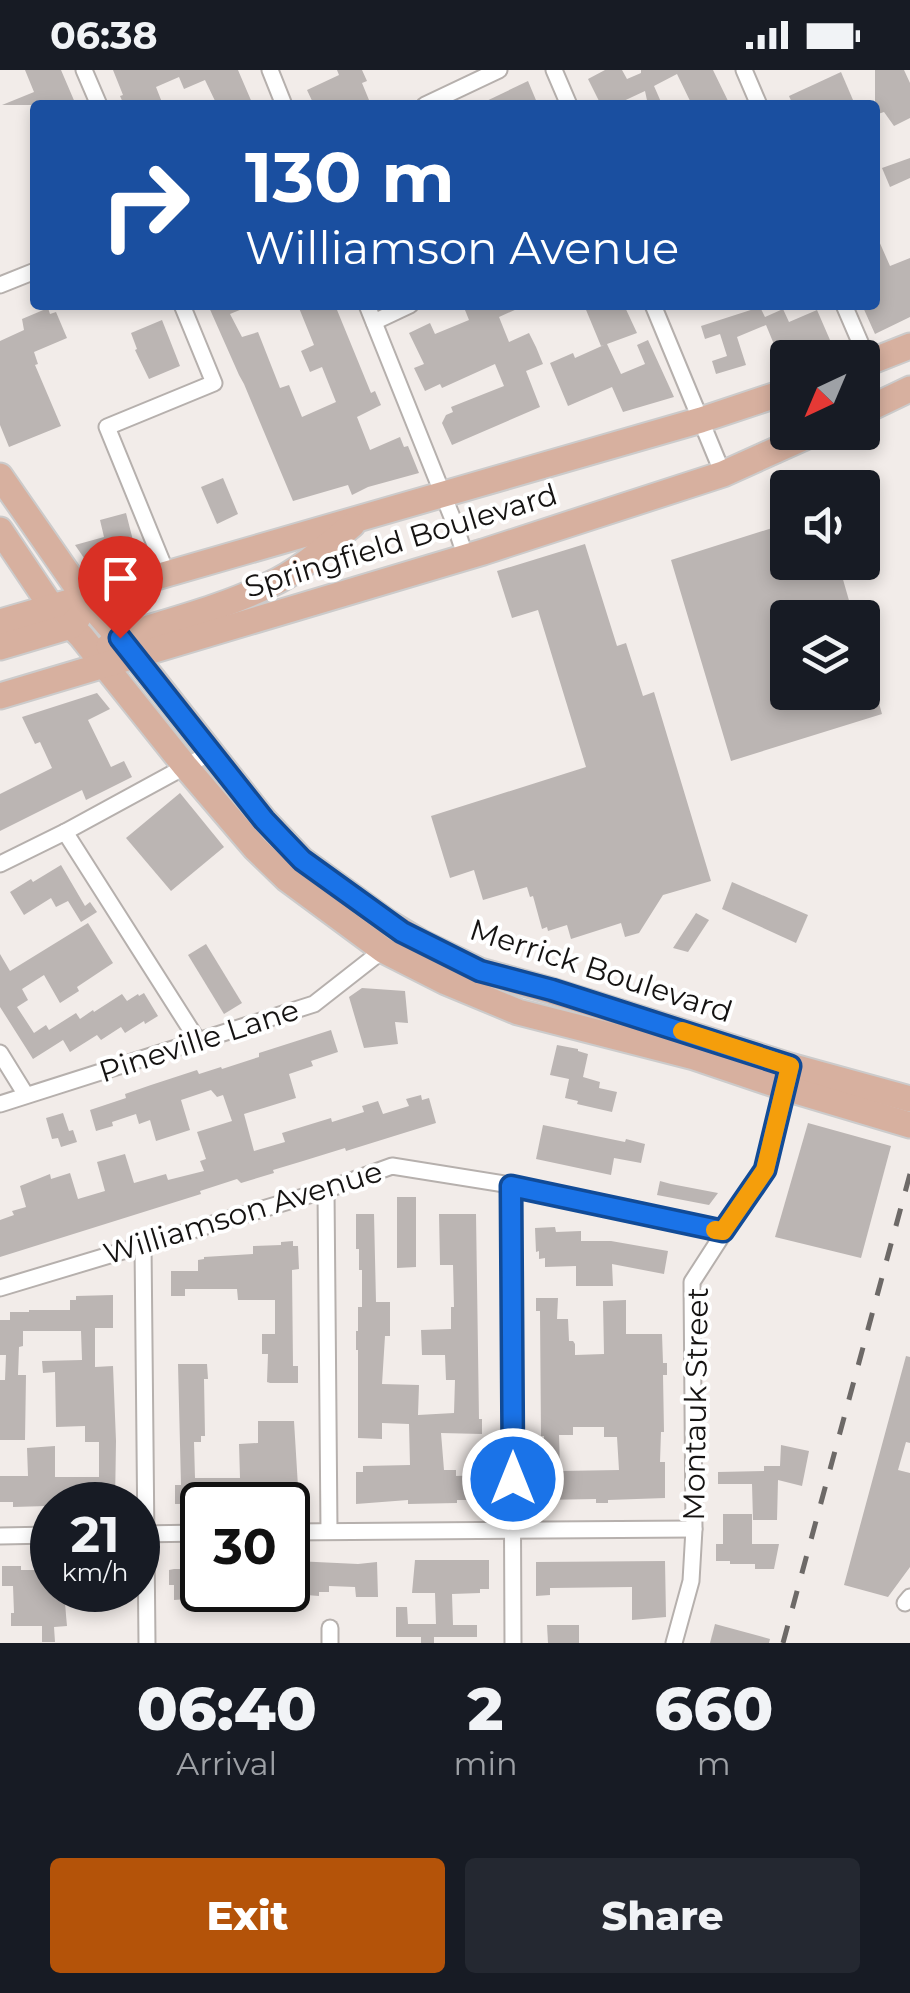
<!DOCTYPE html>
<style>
:root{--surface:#171b24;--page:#242831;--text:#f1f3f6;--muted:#9ea1a6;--accent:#b45309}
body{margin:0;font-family:Montserrat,sans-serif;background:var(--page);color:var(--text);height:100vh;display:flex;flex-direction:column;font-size:38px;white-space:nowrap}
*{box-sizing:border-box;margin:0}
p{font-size:32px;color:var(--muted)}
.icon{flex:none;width:55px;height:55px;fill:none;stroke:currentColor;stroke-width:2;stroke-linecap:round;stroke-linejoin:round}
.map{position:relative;height:1573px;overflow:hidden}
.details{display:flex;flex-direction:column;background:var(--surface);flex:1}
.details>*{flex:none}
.hud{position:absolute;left:30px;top:30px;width:850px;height:210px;border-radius:10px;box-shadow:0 5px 15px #0003;background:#1a4fa0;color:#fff;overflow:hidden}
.needle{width:65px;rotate:224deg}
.fabs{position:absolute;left:770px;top:270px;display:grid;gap:20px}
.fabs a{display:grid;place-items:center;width:110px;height:110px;border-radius:10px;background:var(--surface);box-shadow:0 5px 15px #0003;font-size:50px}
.speed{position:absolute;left:30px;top:1412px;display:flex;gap:20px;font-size:50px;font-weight:700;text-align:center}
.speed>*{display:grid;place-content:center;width:130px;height:130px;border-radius:50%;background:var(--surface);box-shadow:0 5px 15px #0003;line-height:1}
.speed small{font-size:25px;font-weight:400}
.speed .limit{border:5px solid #111;border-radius:15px;background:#fff;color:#111}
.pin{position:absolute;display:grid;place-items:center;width:85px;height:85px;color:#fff;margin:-102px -42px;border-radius:50% 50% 50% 0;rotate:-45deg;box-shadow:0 0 10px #0007}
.pin .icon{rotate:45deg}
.me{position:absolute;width:110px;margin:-55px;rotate:0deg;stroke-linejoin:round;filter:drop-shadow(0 0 8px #0008)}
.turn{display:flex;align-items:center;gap:35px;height:210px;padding:0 50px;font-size:45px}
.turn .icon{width:130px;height:130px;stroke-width:2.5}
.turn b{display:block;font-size:70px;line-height:85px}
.eta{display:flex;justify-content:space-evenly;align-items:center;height:170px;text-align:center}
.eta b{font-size:60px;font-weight:800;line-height:70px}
.action{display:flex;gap:20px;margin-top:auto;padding:20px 50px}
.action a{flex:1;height:115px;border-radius:10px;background:var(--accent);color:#fff;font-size:40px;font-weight:800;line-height:115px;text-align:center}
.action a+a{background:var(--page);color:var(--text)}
.status{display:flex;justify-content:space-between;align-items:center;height:70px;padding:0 50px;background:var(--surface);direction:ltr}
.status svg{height:28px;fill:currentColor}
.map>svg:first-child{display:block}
</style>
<div class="status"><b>06:38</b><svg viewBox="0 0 49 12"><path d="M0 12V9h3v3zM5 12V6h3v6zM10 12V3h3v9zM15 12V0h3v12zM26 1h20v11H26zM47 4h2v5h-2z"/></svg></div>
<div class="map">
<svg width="910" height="1573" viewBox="0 0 910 1573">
<rect width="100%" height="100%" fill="#f2ece9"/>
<!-- building -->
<g fill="#bbb5b3" fill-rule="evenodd">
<polygon points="25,0 61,0 76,35 2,35 34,22"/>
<polygon points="113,0 238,0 253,35 217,35 205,10 184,19 179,7 156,17 163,35 124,35 120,26 123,25"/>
<polygon points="337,0 362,0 367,11 362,13 369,30 357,35 314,35 307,20 339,5"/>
<polygon points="605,0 622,0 627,9 641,3 641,0 713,0 730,35 692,35 677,4 654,16 661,32 654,35 648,35 645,21 615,35 601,35 588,9"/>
<polygon points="875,0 904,0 910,13 910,48 894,56 884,42 875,45"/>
<polygon points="841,2 853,30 841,35 793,35 789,26"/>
<polygon points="528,11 538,35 478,35"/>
<polygon points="910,88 910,108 890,117 882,98"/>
<polygon points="875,162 890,196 910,188 910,247 875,264 862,235 875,235"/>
<polygon points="208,235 252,235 230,244 242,267 258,262 280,318 289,315 302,347 336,332 322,297 310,302 301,281 314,275 299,238 307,235 335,235 371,323 375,321 381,335 357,347 370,380 400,367 404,377 408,376 419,403 368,417 352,425 348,415 293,431 244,314 239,305"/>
<polygon points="463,235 526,235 499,247 509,272 529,263 536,277 543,294 526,301 540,337 452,375 442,353 446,345 453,342 451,337 504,316 495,294 442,318 440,314 425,321 414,298 424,294 409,263 430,253 435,264 469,250"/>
<polygon points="584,235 624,235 637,263 607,274 621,304 645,294 637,275 648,270 674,327 623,342 612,317 568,336 550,293 573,283 575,288 604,275 601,276"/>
<polygon points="760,237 765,247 783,239 789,252 817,240 830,270 811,278 808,271 778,284 766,255 737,267 746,295 716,304 712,291 727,286 720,264 705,269 701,256"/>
<polygon points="48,238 50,244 56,242 67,268 34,282 38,294 35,295 61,356 9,377 0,355 0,271 24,260 22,249"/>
<polygon points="162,250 180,296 149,309 135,280 137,279 131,263"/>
<polygon points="223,408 238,444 217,454 201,417"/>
<polygon points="126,443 137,486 96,496 86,491 75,475 104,467 100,450"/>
<polygon points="788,453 788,492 838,492 854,548 788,548 788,622 862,622 862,588 866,587 882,644 731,691 671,490"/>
<polygon points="585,474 617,576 626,573 643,626 654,622 711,811 663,825 639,863 625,867 621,853 571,869 567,855 548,861 547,857 542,859 533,826 530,827 527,817 483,830 474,800 450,808 431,746 586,697 538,540 512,548 497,501"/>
<polygon points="97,623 110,639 88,650 111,697 124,691 132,707 86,730 82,720 0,761 0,724 52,698 40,672 35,674 22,647"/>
<polygon points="180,723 224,777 171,821 126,768"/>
<polygon points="61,795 85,836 90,832 97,842 81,852 68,831 56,837 51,828 24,845 10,822 31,809 33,812"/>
<polygon points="732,812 808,845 796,873 722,839"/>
<polygon points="696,843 709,850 688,882 673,878"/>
<polygon points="88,853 113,893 77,917 79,921 60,933 44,905 22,919 28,930 17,937 34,963 46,955 49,960 76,943 80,949 93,940 94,942 122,924 127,931 138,924 139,926 144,923 158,946 145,954 144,951 125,963 121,957 101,970 97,965 70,982 63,970 33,989 0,937 0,884 10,901"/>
<polygon points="206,874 242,933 224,944 188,885"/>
<polygon points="362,918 405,921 408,953 395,952 398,974 364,978 349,927"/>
<polygon points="331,960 338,982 311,991 313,996 289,1004 296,1028 244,1044 254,1081 285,1072 282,1063 331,1048 332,1052 364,1042 362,1036 378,1031 383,1044 409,1036 406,1029 421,1025 422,1030 429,1028 436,1053 346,1081 345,1078 303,1091 273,1100 274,1103 241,1113 237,1109 200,1121 201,1124 0,1187 0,1150 14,1145 12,1141 26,1137 20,1116 50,1104 51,1109 70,1103 78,1129 105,1121 97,1092 125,1084 134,1113 166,1104 168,1110 204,1101 200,1091 206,1089 197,1062 232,1051 223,1025 217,1027 211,1020 181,1030 190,1060 156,1071 150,1050 139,1054 136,1044 112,1052 113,1056 96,1061 90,1040 126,1028 125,1024 151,1015 197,1000 199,1004 221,997 222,999 259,987 259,983"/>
<polygon points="557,975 578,979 578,981 588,984 583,1007 600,1012 599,1018 617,1022 612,1042 577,1034 578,1031 565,1028 569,1009 550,1005"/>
<polygon points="63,1043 69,1061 73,1060 77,1072 61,1077 58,1068 52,1069 46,1048"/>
<polygon points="808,1053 891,1076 861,1188 775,1167"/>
<polygon points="543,1055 625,1072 626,1069 645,1074 641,1093 614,1088 611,1105 536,1089"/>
<polygon points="660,1111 671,1114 718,1123 709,1135 657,1125"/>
<polygon points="397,1127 416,1127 416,1197 397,1198"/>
<polygon points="356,1144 374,1144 376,1232 390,1232 390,1266 385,1266 382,1314 419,1315 418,1345 454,1343 455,1310 446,1310 445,1285 422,1285 421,1260 451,1259 451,1237 454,1237 453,1195 440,1195 439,1144 476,1144 479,1349 482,1349 482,1364 441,1363 444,1400 456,1400 456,1406 483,1405 484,1427 481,1427 481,1430 457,1430 457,1433 408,1434 408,1430 356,1434 356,1402 363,1402 363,1396 410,1395 409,1354 382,1353 382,1369 358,1368 358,1280 356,1280 356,1261 358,1261 358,1237 362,1237 362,1200 359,1200 359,1179 356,1179"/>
<polygon points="555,1157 556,1162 581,1161 581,1171 611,1171 668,1181 664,1204 612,1194 613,1216 576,1216 576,1196 545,1197 545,1188 539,1189 539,1181 536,1182 535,1158"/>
<polygon points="293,1171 293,1176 298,1176 299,1199 292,1200 293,1296 298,1296 298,1313 270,1313 267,1312 268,1284 262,1284 262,1264 275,1264 275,1230 238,1230 237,1219 185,1219 185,1226 171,1226 171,1201 198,1201 198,1190 204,1189 204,1187 253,1184 253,1176 281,1175 281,1172"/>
<polygon points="113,1225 113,1258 95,1258 95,1297 113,1296 116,1371 115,1434 13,1437 13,1432 0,1432 0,1406 28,1406 27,1378 55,1376 55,1407 99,1407 99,1372 85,1372 85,1356 56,1357 55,1302 43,1303 42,1291 82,1290 81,1261 23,1261 23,1276 19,1277 18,1305 26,1305 25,1370 0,1370 0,1310 5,1310 6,1285 0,1285 0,1250 10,1250 10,1242 29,1242 29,1240 70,1240 70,1230 76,1230 76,1226"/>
<path d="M 536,1228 L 558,1228 L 557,1249 L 568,1249 L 569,1271 L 573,1271 L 575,1274 L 575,1285 L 604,1284 L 603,1231 L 626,1230 L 626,1264 L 662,1264 L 663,1293 L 667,1293 L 667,1305 L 663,1305 L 664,1362 L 661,1362 L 660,1392 L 665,1392 L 665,1428 L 608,1430 L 608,1433 L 596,1433 L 596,1429 L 540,1430 L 539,1404 L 547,1404 L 548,1380 L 544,1380 L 544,1366 L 541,1366 L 540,1241 L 536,1241 ZM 573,1357 L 604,1357 L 604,1367 L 617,1367 L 619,1400 L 560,1401 L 559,1365 L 573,1365 Z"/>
<polygon points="906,1286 910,1287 910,1373 906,1372 898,1400 910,1403 910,1497 888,1527 844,1515"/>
<polygon points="178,1294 207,1294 208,1309 204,1309 205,1366 201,1366 201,1372 194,1372 195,1408 240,1408 239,1374 258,1373 258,1351 294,1351 299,1433 175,1434 175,1415 181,1415"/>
<polygon points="781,1375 809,1381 802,1416 778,1410 777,1450 753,1450 752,1414 718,1414 718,1402 764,1401 764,1396 780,1396"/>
<polygon points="723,1444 752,1444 752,1474 779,1474 774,1499 755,1499 755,1494 730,1494 730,1491 716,1491 716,1474 723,1474"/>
<polygon points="415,1490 489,1490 489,1519 480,1519 480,1523 452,1524 453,1555 477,1555 477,1567 434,1567 434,1573 421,1573 421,1567 396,1567 396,1537 407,1537 408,1554 436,1554 435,1523 412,1523"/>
<polygon points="295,1491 358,1494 377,1492 378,1527 356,1527 355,1517 329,1516 329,1522 319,1522 319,1526 294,1524"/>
<polygon points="665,1491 666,1547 632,1550 632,1517 550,1518 550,1525 536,1526 536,1492"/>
<polygon points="2,1496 21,1496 21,1500 51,1500 51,1520 64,1520 66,1545 67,1556 54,1557 55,1572 42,1572 42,1556 11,1556 11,1543 14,1543 13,1516 2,1516"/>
<polygon points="174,1499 202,1499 202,1528 174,1530 174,1515 169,1515 169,1500"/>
<polygon points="715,1554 770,1569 769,1573 710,1573"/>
<polygon points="547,1555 579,1555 579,1573 548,1573"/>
</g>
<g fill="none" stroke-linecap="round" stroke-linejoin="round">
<!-- street casing -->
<g stroke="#b6b0ad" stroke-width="19">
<g id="street">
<polyline points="84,0 99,35"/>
<polyline points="270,0 284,35"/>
<polyline points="554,0 569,35"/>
<polyline points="744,0 759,35"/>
<polyline points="425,35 499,0"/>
<polyline points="0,215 35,201"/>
<polyline points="367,235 454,452 466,488"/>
<polyline points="653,235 723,404"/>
<polyline points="844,235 869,293"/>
<polyline points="374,252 410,235"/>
<polyline points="167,504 107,357 214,313 182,235"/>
<polyline points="65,762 198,971"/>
<polyline points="0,794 65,762 210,683"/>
<polyline points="0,983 26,1025"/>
<polyline points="0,1034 314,934 383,880"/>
<polyline points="511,1115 513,1573"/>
<polyline points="326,1120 329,1461"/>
<polyline points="143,1174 147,1573"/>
<polyline points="0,1218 326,1120 392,1096 511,1115 723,1161"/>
<polyline points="288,1462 694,1459"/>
<polyline points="138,1464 202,1463"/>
<polyline points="0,1466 52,1465"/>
<polyline points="905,1533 910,1527"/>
<polyline points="330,1558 330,1573"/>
<polyline points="674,1573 691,1511 694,1459 692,1212 765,1099 786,1014"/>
</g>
</g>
<!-- primary casing -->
<g stroke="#cccbcb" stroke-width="29">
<g id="primary">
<polyline points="862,295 910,276"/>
<polyline points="862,342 910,319"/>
<polyline points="0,406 84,527 134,585 264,750 302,790 387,852 420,872 480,901 552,921 790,996 910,1029"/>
<polyline points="0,460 51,536 81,566 185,696 255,778 287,809 383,880 446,912 518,942 694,987 786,1018 910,1055"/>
<polyline points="0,552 701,350 788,321"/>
<path d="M 109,576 L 119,567 C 169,551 222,538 269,515 C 300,501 326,477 352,455"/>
<polyline points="0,577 71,556 78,548"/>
<polyline points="0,626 483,482 723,404 816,362"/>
</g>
</g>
<!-- street -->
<use href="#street" stroke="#fff" stroke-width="15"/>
<!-- primary -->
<use href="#primary" stroke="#d7b09f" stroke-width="25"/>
<!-- rail -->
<polyline stroke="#6d6967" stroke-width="5" stroke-dasharray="18 18" stroke-linecap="butt" points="783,1573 910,1104"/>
</g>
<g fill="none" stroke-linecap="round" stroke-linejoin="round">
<!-- route casing -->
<g stroke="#114b97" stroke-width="25">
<polyline id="route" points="120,568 264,750 302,790 402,862 480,901 552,920 790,996 765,1100 723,1161 511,1116 513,1409"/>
</g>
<!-- route -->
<use href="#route" stroke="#1a73e8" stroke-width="18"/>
<!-- slow -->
<polyline stroke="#f59e0b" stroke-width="18" points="682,961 790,996 765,1100 723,1161 715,1160"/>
</g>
<g text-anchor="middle" stroke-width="8" stroke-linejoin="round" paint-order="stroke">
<!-- street labels -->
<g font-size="30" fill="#151312" stroke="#fff">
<text transform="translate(401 471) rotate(-17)" y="10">Springfield Boulevard</text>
<text transform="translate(601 901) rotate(18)" y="10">Merrick Boulevard</text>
<text transform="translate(199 971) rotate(-18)" y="10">Pineville Lane</text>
<text transform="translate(243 1143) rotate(-17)" y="10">Williamson Avenue</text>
<text transform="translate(696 1334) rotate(-89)" y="10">Montauk Street</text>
</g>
</g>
</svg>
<div class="fabs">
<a><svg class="needle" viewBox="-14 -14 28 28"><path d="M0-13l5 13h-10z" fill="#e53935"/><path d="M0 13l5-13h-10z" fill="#9ea1a6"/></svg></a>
<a><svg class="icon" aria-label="sound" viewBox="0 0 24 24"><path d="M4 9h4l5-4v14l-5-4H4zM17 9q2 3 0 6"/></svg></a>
<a><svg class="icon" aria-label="layers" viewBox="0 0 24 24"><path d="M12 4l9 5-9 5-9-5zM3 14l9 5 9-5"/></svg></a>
</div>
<div class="speed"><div>21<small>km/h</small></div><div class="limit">30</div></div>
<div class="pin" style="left:120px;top:568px;background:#d93025"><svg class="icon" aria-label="arrive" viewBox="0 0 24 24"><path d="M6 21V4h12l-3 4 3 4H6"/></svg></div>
<svg class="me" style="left:513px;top:1409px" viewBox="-20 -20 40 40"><circle r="17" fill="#1a73e8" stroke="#fff" stroke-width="3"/><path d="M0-11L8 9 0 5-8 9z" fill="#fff"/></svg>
<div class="hud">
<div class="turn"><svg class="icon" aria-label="right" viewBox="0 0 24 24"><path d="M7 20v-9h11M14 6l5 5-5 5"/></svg><div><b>130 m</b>Williamson Avenue</div></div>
</div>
</div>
<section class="details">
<div class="eta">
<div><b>06:40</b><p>Arrival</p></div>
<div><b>2</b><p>min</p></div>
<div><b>660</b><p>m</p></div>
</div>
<div class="action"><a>Exit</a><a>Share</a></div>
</section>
